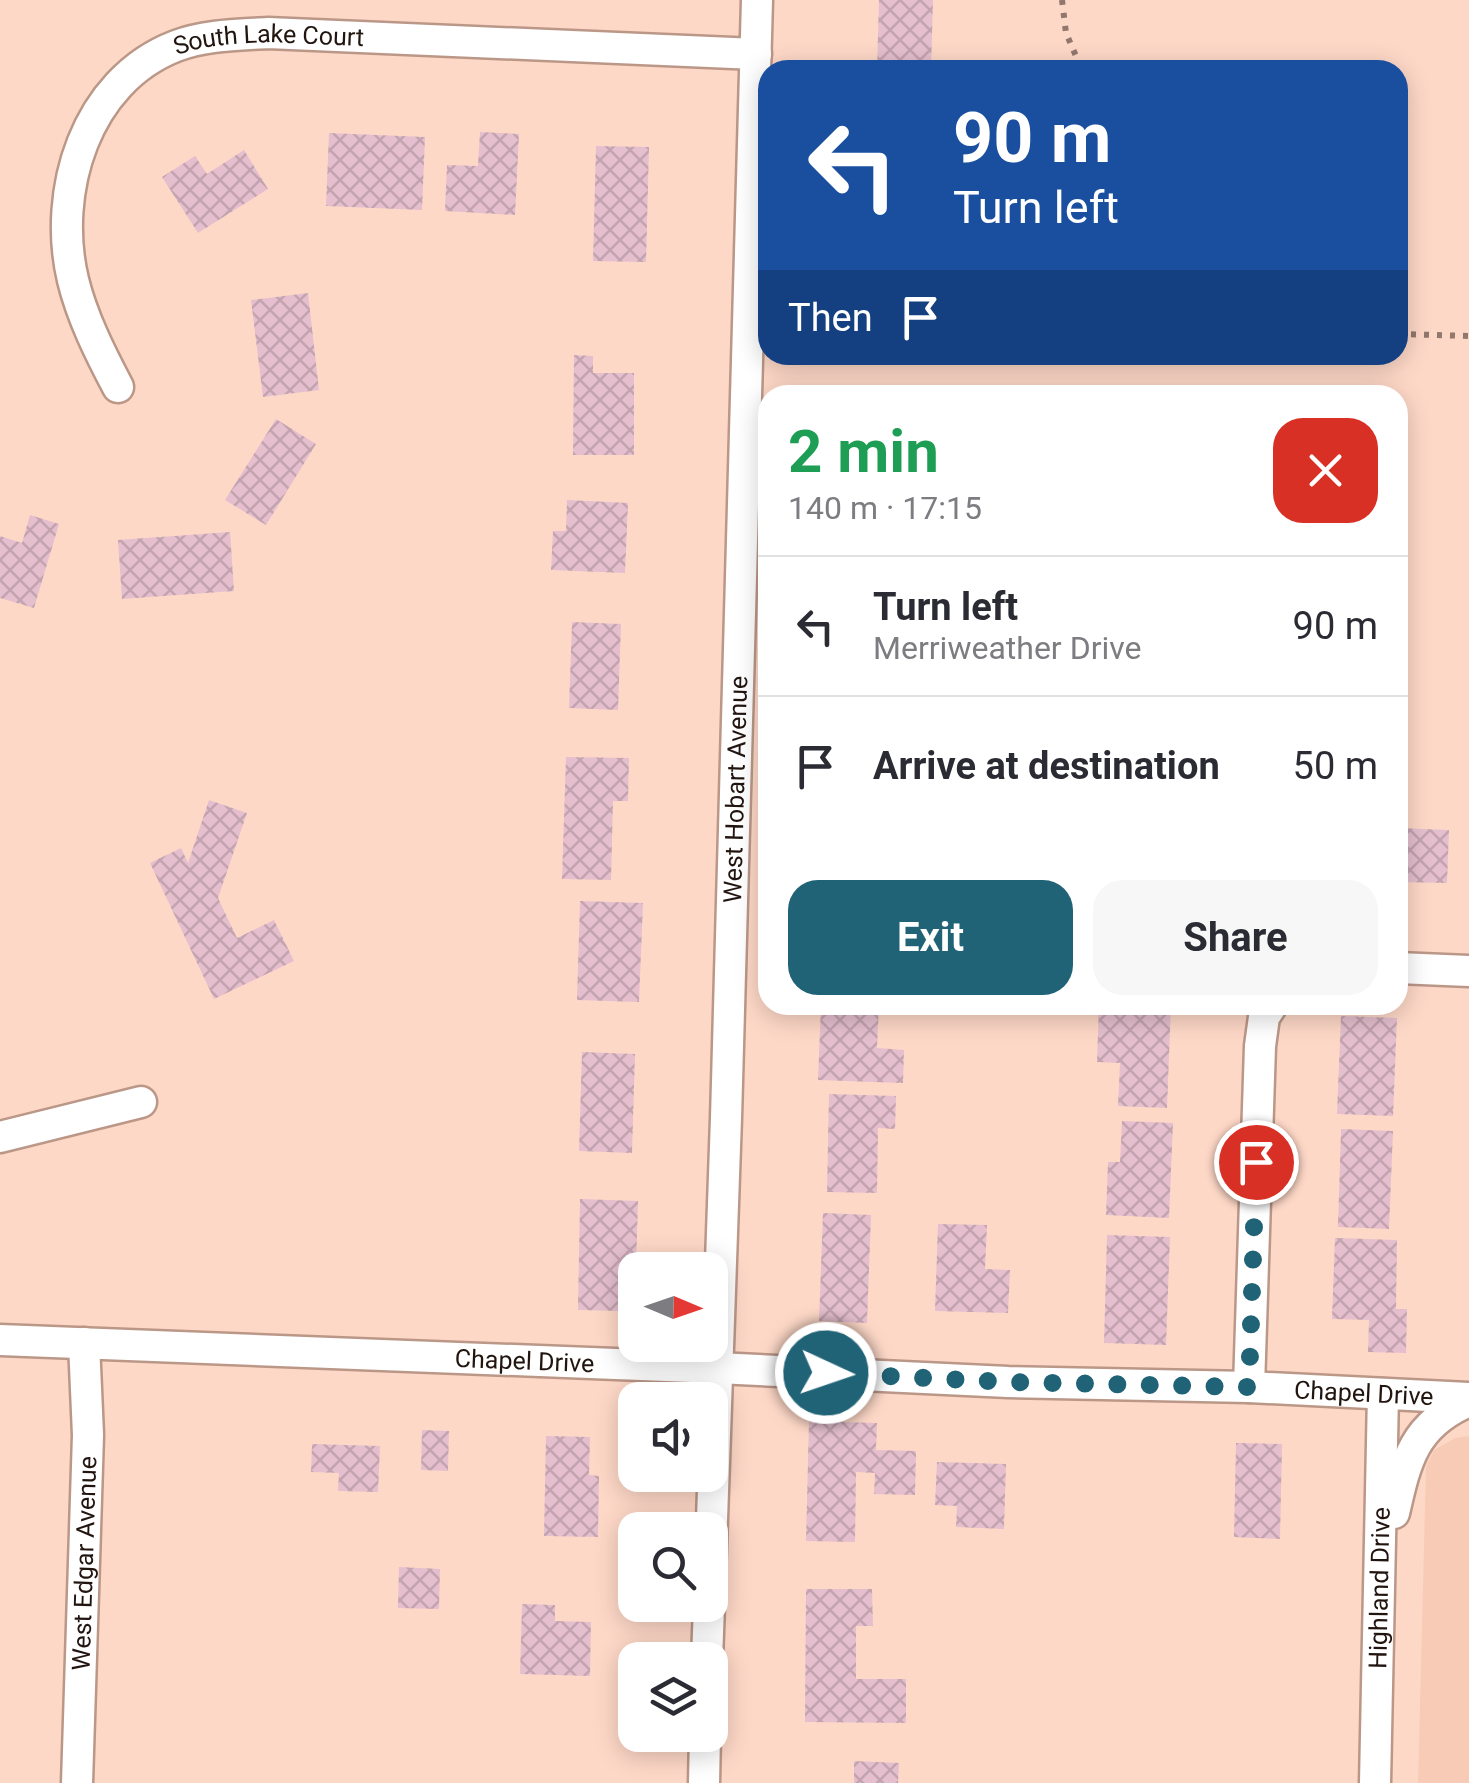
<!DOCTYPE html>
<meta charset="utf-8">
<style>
:root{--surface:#fff;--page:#f7f7f7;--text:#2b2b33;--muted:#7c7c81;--line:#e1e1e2;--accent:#206376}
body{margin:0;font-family:Roboto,sans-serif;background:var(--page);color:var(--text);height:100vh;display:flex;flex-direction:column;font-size:38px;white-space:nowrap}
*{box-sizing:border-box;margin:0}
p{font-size:32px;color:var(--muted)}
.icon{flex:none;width:55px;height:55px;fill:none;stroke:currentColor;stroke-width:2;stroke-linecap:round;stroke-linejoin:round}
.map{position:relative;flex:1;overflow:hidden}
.drawer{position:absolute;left:758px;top:385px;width:650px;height:630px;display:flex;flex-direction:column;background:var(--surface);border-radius:30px;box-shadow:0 5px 25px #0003}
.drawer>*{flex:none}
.guide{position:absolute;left:758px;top:60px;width:650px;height:305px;border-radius:30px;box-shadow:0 5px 25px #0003;background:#1a4fa0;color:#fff;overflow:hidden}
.needle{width:65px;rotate:92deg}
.fabs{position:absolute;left:618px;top:1252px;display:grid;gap:20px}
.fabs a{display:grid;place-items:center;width:110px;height:110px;border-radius:20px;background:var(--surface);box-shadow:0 5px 25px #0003;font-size:50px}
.pin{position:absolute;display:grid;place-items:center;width:85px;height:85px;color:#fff;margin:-42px;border:5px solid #fff;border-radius:50%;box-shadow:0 2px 10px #0007}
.me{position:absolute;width:110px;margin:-55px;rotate:93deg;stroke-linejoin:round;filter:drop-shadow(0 0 8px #0008)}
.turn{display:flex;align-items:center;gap:35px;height:210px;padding:0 30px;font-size:45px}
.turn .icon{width:130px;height:130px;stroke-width:2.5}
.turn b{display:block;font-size:70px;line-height:85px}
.then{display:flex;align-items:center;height:95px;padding:0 30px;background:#0003;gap:20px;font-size:38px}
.round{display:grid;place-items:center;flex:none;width:105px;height:105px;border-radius:30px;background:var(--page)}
.summary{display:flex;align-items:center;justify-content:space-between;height:170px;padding:0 30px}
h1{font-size:60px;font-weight:700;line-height:75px;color:#1e9e55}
.action{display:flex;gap:20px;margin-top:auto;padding:20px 30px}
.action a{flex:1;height:115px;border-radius:30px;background:var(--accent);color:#fff;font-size:40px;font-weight:700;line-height:115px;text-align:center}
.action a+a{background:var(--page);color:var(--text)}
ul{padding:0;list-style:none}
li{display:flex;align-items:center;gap:30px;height:140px;padding:0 30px;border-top:2px solid var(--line)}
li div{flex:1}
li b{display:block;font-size:38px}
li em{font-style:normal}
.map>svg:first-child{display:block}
</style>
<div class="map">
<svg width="1469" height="1783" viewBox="0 0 1469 1783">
<defs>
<pattern id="building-cross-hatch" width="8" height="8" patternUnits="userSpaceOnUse" patternTransform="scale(2.5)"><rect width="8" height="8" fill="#e5bfce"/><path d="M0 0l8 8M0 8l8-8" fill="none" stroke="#c4a3b0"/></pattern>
</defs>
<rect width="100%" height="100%" fill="#fed8c7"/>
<!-- built -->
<polygon fill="#f8cbb7" points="1469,1436 1469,1783 1418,1783 1426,1467 1434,1450 1455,1438"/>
<!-- building -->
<g fill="url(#building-cross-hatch)">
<polygon points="879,0 933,0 931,70 877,70"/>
<polygon points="480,132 519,134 515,215 445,211 447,165 478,166"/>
<polygon points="329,133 425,137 422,210 326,206"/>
<polygon points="596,146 649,147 646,262 593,261"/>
<polygon points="244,150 268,189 198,233 162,177 195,156 207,174"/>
<polygon points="308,293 319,390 263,397 251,300"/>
<polygon points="574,355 593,356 593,373 634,373 634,455 573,455"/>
<polygon points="276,419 316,444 266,525 225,500"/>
<polygon points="567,500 628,503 625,573 551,570 553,531 566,531"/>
<polygon points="30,515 59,524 34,608 0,598 0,536 22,543"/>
<polygon points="230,532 234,591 122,599 118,540"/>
<polygon points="572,622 621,624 618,710 569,708"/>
<polygon points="566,757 629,758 628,801 613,801 611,880 562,879"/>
<polygon points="209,800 247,813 218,898 237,938 274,920 294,961 214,999 150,863 181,848 188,863"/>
<polygon points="1398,828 1449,830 1447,883 1398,882"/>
<polygon points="580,901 643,903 639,1002 577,1000"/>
<polygon points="821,1005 879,1005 877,1048 904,1050 903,1083 818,1080"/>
<polygon points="1099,1005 1171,1005 1167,1108 1118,1106 1120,1063 1097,1062"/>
<polygon points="1341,1016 1397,1018 1393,1116 1337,1114"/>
<polygon points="582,1052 635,1054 632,1153 579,1151"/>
<polygon points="829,1094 896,1096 895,1129 878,1128 877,1193 827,1192"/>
<polygon points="1122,1121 1173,1123 1169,1218 1106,1215 1108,1162 1120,1162"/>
<polygon points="1341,1129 1393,1131 1389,1229 1338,1227"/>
<polygon points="580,1199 638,1201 636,1267 621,1266 620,1311 578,1310"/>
<polygon points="823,1213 871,1215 867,1323 819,1321"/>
<polygon points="938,1224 987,1225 985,1269 1010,1270 1008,1313 935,1311"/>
<polygon points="1107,1235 1170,1237 1166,1345 1104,1343"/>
<polygon points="1335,1238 1397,1240 1396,1309 1407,1309 1406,1353 1368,1352 1369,1320 1332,1319"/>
<polygon points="809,1421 877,1423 876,1450 916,1451 915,1495 874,1494 875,1473 856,1472 855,1542 806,1541"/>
<polygon points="422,1430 449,1431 448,1471 421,1470"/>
<polygon points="546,1436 590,1437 589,1475 599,1476 598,1537 544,1536"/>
<polygon points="1236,1443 1282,1444 1280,1539 1234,1537"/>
<polygon points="312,1444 380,1446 378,1492 338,1491 339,1473 311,1472"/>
<polygon points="937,1462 1006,1464 1004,1529 956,1527 957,1506 935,1505"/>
<polygon points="399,1567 440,1569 439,1609 398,1608"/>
<polygon points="806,1589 872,1589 873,1626 856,1626 856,1679 906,1679 906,1723 805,1722"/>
<polygon points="522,1604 555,1605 555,1621 591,1622 590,1676 520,1674"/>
<polygon points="854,1761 899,1763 898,1783 854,1783"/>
</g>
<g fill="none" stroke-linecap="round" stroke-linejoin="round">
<!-- minor casing -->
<g stroke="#bb9788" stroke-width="35">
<g id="minor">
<path id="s1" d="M 118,387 C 100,353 82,317 73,280 C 52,192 85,81 176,46 C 206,35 237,35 268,33 L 756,54"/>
<polyline points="1398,968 1469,971"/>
<polyline points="0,1137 141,1102"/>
<path id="s2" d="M 0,1340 L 717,1368 L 1008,1382 L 1249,1387 L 1469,1398"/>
<polyline points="1249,1387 1260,1046 1264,1017 1272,1005"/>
<path d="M 1394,1513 C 1406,1460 1414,1424 1469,1401"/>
<path id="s3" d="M 710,1577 L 726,1118 L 757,0"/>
<polyline points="707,1660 709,1605"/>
<path id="s4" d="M 77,1783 L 88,1435 L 84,1343"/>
<polyline points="704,1783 705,1735"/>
<path id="s5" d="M 1375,1783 L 1383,1394"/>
</g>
</g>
<!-- path -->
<g stroke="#91776c" stroke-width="6" stroke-dasharray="5 8" stroke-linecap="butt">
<polyline points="1062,0 1066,33 1082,70"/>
<polyline points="1398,334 1469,336"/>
</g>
<!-- minor -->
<use href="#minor" stroke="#fff" stroke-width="30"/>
</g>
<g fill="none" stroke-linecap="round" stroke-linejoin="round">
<!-- route -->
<polyline stroke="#206376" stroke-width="18" stroke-dasharray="0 32.4" points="826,1373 1008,1382 1249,1387 1256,1162"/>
</g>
<g text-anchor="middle" stroke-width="8" stroke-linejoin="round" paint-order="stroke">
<!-- street labels -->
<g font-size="25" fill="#221510" stroke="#fed8c7">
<text dy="9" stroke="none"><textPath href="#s1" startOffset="488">South Lake Court</textPath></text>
<text dy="9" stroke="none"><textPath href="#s3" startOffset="788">West Hobart Avenue</textPath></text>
<text dy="9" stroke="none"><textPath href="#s2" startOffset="525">Chapel Drive</textPath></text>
<text dy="9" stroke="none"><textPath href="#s2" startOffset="1365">Chapel Drive</textPath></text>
<text dy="9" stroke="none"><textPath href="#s4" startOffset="220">West Edgar Avenue</textPath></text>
<text dy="9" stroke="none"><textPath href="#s5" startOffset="195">Highland Drive</textPath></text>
</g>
</g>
</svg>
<div class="fabs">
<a><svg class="needle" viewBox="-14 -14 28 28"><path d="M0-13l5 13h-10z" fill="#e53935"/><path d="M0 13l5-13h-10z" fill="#7c7c81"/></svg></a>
<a><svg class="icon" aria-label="sound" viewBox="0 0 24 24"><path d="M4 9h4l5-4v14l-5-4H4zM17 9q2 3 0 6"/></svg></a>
<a><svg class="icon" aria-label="search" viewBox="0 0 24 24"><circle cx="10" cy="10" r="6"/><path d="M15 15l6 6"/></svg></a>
<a><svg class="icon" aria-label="layers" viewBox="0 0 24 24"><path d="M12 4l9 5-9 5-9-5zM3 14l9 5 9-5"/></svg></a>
</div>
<div class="pin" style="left:1256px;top:1162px;background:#d93025"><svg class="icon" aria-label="arrive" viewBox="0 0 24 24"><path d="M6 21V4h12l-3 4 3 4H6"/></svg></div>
<svg class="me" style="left:826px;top:1373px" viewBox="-20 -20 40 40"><circle r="17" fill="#206376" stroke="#fff" stroke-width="3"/><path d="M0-11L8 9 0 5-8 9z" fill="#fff"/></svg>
<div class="guide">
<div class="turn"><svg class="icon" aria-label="left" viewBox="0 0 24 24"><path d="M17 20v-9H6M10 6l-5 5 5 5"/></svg><div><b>90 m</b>Turn left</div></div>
<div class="then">Then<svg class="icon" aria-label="arrive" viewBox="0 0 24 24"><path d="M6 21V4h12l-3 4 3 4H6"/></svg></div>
</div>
<section class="drawer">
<div class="summary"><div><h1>2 min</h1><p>140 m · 17:15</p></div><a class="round" style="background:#d93025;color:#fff"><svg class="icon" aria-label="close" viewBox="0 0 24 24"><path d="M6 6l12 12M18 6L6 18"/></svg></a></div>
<ul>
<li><svg class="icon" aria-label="left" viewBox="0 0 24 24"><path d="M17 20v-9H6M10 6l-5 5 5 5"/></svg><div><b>Turn left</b><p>Merriweather Drive</p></div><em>90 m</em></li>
<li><svg class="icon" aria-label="arrive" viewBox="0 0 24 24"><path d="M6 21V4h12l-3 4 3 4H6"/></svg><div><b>Arrive at destination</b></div><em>50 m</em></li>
</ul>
<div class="action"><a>Exit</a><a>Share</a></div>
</section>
</div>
